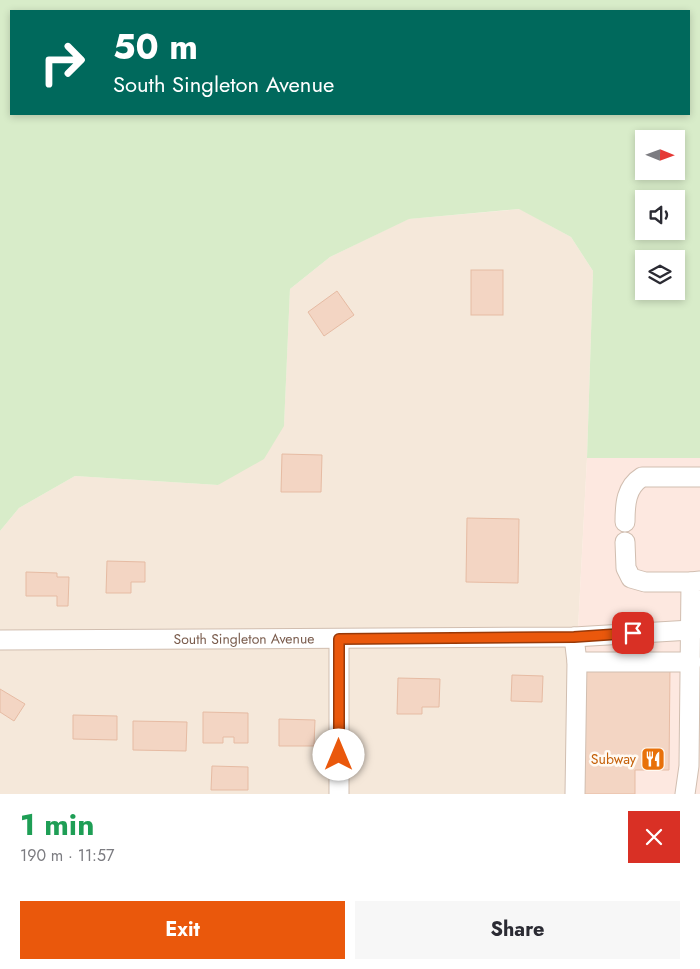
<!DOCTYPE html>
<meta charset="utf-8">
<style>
:root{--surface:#fff;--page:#f7f7f7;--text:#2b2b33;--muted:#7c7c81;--accent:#ea580c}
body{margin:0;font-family:Jost,sans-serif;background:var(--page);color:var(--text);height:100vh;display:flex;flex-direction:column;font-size:19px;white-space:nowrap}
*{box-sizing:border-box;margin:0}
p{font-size:16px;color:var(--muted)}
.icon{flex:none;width:28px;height:28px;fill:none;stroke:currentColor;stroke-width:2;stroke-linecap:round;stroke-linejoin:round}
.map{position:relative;height:794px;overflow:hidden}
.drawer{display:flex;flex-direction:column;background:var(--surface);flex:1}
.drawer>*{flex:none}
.hud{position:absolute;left:10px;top:10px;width:680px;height:105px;border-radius:0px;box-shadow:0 2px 8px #0003;background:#00695c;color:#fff;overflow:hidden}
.needle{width:32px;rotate:91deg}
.controls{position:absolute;left:635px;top:130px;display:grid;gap:10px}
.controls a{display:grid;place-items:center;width:50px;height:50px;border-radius:0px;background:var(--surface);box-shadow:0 2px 8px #0003;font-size:25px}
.pin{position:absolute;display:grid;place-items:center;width:42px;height:42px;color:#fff;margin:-21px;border-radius:10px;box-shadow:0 2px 8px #0006}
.me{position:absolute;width:55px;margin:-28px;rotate:0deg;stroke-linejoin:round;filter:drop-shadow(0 0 4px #0008)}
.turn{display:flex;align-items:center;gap:18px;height:105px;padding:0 20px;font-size:22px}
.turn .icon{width:65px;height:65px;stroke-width:2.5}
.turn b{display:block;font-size:35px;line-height:42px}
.round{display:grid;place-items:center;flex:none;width:52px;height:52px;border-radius:0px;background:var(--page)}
.head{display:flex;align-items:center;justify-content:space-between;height:85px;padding:0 20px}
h1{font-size:30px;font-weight:700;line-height:38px;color:#1e9e55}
.button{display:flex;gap:10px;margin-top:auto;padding:10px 20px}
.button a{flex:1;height:58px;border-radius:0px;background:var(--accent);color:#fff;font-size:20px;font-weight:700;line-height:58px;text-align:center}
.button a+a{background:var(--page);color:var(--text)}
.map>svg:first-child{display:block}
</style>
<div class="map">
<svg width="700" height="794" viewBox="0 0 700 794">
<rect width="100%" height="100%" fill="#fdf6ec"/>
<!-- residential -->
<g fill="#f5e8da">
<polygon points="520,209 571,237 593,271 587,458 578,629 0,633 0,531 19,508 75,476 218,485 284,425 290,289 330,257 408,219"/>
<polygon points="577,644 572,794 348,794 348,646"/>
<polygon points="331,646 331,794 0,794 0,647"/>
</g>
<!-- commercial -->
<g fill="#fde8e0">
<polygon points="587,458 700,458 700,619 686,624 578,629"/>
<polygon points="700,639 700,794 572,794 577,644"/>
</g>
<!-- green -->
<path fill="#d8ecc9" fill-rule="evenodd" d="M 0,0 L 700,0 L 700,458 L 587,458 L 593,271 L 571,237 L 519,209 L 409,219 L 330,257 L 290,289 L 284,426 L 264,459 L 218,485 L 75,476 L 19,508 L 0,531 ZM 11,11 L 689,11 L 689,114 L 11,114 ZM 644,139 L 676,139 L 676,171 L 644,171 ZM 644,199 L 676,199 L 676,231 L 644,231 ZM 644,259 L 676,259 L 676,291 L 644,291 Z"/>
<!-- building -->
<g fill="#f3d5c3" stroke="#e6bba3">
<rect x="471" y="270" width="32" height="45"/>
<polygon points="337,291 354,315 324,336 308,312"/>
<polygon points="282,454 322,455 321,492 281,492"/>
<polygon points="467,518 519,519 518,583 466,582"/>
<polygon points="107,561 145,562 145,582 131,582 131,593 106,593"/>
<polygon points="26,572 57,573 57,577 69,577 68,606 57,606 57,596 26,596"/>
<polygon points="670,667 669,770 635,770 635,794 583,794 583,668"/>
<polygon points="512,675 543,676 542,702 511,701"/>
<polygon points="398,678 440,679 439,707 422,707 422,714 397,714"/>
<polygon points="0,689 25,704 14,721 0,712"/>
<polygon points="203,712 248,713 248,743 234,743 234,737 223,737 223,743 203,743"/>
<polygon points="73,715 117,716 117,740 73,739"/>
<polygon points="279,719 315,720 314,746 279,746"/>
<polygon points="133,721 187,722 186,751 133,750"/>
<polygon points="212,766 248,767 248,790 211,790"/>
</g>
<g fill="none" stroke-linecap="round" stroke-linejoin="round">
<!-- minor casing -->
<g stroke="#d1beb0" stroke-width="21">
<g id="minor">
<path d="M 625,522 C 625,504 626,487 642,477 L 700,477"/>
<polyline points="625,542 626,568 631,578 645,582 691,582"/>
<polyline points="574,637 577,662 575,794"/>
<polyline points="339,639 339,794"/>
<path id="s1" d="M 0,640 L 574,637 L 691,630 L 700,628"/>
<polyline points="577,662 691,662"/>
<polyline points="685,794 689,766 691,582 700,581"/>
</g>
</g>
<!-- minor -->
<use href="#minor" stroke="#fff" stroke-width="19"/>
</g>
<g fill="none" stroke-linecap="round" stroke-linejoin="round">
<!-- route casing -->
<g stroke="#983908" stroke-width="12">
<polyline id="route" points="339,755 339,639 574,637 633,633"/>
</g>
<!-- route -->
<use href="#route" stroke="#ea580c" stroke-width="9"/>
</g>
<!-- icons -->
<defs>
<g id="restaurant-square" transform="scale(1.25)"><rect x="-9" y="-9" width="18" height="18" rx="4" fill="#e8710a" stroke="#fffaf3"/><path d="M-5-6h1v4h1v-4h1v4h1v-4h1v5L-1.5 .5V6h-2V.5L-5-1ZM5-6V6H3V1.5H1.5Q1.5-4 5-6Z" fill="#fff"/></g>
</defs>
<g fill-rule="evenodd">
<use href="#restaurant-square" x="653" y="759"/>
</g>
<g text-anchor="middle" stroke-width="5" stroke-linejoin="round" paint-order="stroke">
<!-- street labels -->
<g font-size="14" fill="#7a5c4d" stroke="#fffaf3">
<text dy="5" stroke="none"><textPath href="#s1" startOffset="244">South Singleton Avenue</textPath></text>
</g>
<!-- food labels -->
<g font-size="14" fill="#c56008" stroke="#fffaf3" text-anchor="end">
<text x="636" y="764">Subway</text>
</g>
</g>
</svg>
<div class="controls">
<a><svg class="needle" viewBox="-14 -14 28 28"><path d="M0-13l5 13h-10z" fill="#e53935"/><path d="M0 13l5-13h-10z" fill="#7c7c81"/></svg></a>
<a><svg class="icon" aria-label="sound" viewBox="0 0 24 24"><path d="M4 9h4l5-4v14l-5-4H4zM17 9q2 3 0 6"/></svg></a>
<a><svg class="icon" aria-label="layers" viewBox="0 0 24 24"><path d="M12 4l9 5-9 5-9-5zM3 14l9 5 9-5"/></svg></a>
</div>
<div class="pin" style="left:633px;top:633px;background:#d93025"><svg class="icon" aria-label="arrive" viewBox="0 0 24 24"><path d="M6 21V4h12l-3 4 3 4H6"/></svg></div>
<svg class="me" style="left:339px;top:755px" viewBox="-20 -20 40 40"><circle r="19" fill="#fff"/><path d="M0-13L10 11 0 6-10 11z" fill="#ea580c"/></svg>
<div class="hud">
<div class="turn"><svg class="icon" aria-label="right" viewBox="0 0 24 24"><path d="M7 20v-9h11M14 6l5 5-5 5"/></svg><div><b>50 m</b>South Singleton Avenue</div></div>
</div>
</div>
<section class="drawer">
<div class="head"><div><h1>1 min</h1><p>190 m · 11:57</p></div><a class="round" style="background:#d93025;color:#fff"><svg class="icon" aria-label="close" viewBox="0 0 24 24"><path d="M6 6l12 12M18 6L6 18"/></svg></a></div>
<div class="button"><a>Exit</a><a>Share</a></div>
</section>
